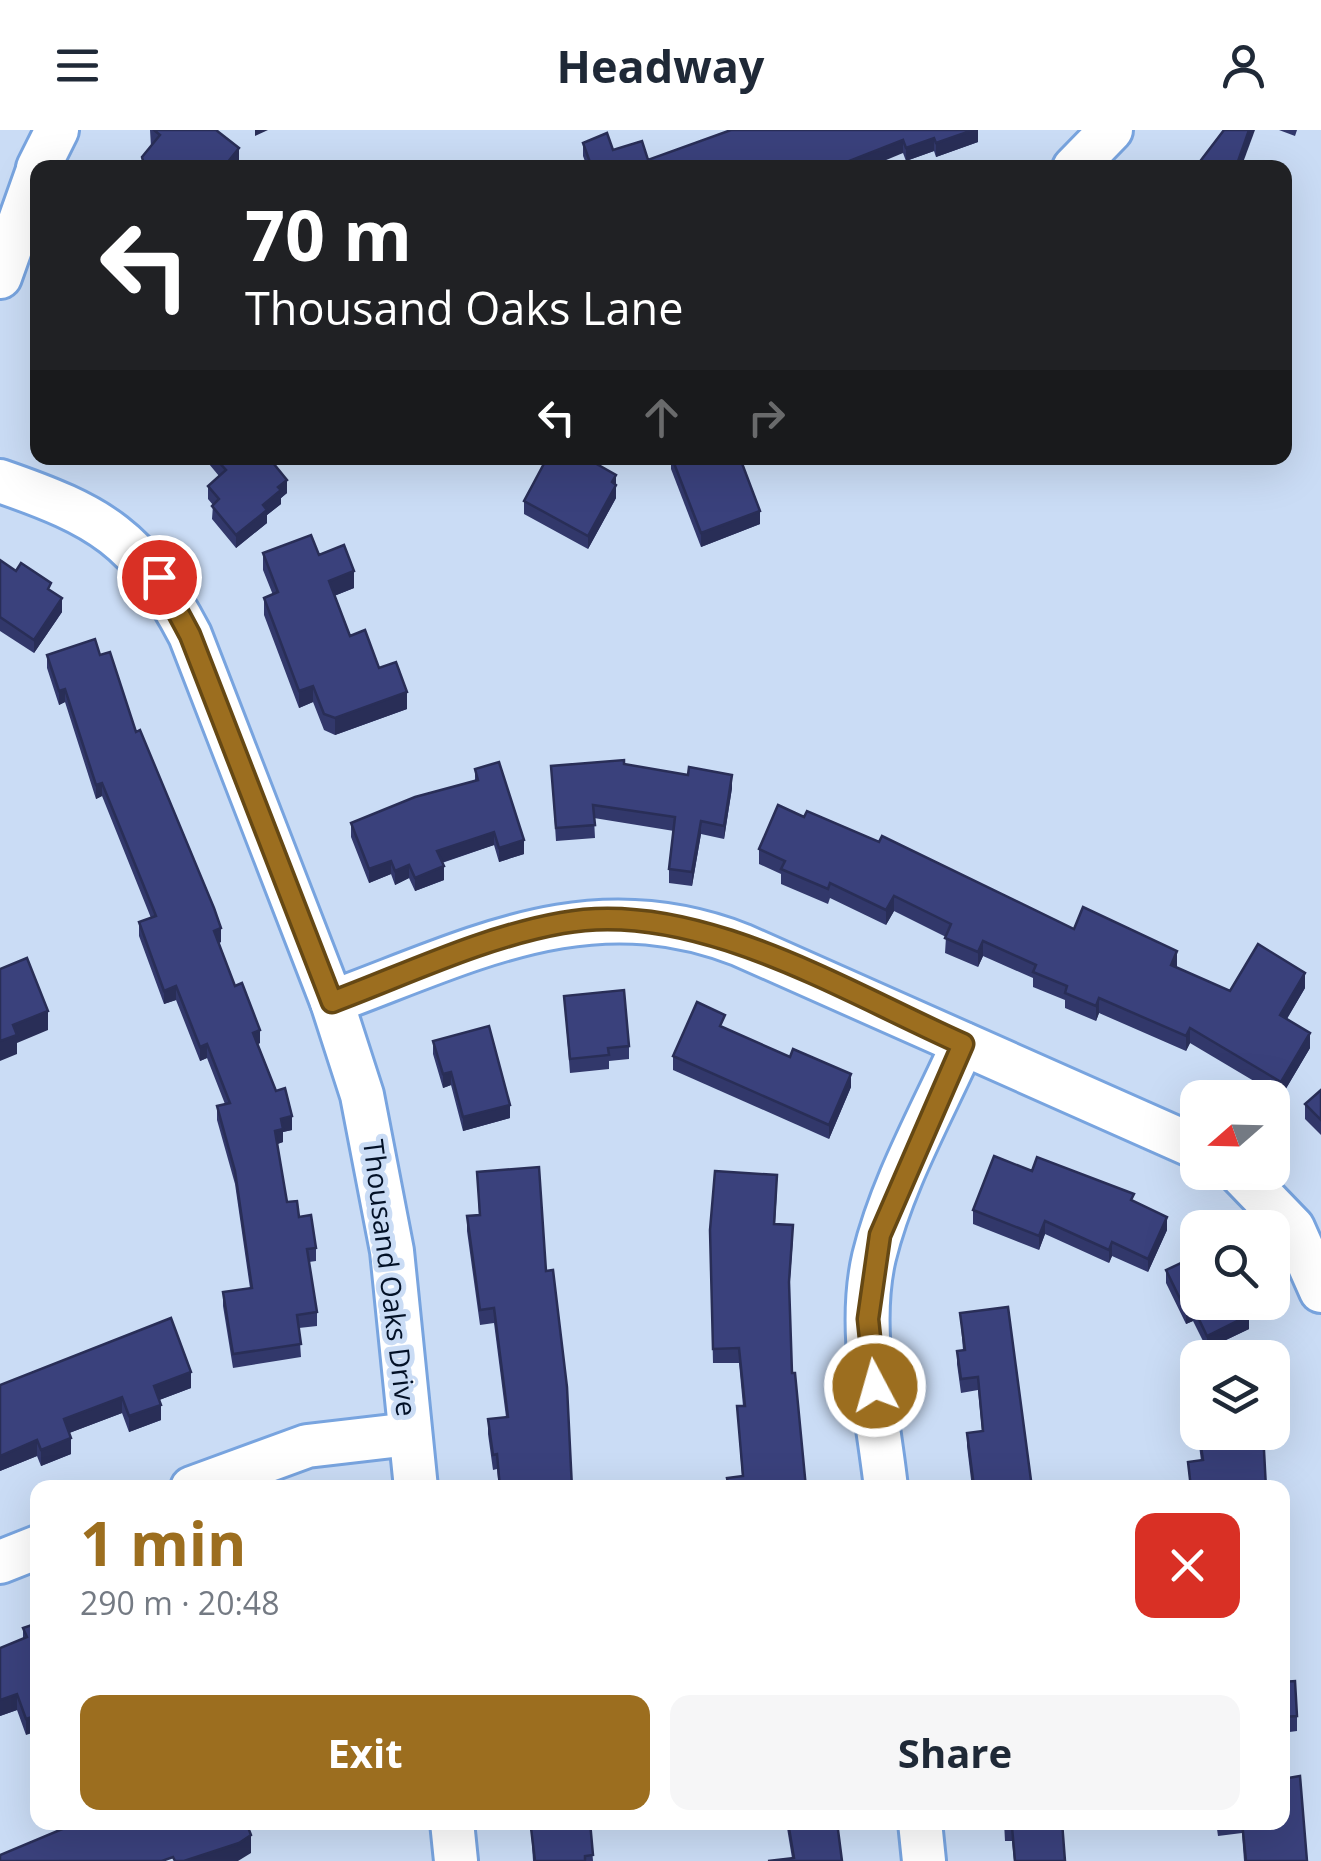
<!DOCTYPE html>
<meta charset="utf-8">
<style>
:root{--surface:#fff;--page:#f6f6f7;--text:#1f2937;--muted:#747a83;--accent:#9c6e1f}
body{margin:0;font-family:"Open Sans",sans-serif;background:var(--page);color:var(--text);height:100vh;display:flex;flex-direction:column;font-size:38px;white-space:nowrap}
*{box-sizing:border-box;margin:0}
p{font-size:32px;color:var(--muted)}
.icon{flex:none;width:55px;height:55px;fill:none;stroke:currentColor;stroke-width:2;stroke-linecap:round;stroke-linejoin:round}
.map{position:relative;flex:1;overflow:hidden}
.side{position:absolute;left:30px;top:1350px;width:1260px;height:350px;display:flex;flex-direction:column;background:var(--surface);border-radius:20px;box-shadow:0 10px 40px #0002}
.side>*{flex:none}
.banner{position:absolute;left:30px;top:30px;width:1262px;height:305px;border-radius:20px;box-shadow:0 10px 40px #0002;background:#202124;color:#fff;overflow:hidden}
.needle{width:65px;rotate:250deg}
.controls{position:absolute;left:1180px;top:950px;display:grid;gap:20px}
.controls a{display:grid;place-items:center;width:110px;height:110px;border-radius:20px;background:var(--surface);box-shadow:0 10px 40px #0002;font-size:50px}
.pin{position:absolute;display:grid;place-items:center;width:85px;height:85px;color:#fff;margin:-42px;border:5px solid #fff;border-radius:50%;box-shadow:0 2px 10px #0007}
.me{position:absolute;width:110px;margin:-55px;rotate:354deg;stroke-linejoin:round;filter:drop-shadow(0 0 8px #0008)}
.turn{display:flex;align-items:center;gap:35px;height:210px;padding:0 50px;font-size:45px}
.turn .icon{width:130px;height:130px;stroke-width:2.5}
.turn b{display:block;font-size:70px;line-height:85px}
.lanes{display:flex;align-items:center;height:95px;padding:0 50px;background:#0003;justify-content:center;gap:50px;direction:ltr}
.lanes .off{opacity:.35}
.round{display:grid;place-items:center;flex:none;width:105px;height:105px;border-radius:20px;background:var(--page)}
.headline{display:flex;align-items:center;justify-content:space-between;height:170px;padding:0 50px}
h1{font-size:60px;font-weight:700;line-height:75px;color:var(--accent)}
.action{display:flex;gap:20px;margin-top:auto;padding:20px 50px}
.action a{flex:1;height:115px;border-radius:20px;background:var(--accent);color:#fff;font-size:40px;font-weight:700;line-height:115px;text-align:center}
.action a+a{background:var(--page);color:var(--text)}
header{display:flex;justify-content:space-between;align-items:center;height:130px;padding:0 50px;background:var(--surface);font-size:45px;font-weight:700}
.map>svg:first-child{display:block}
</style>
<header><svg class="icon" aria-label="menu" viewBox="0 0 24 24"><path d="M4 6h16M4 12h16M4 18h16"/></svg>Headway<svg class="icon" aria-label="person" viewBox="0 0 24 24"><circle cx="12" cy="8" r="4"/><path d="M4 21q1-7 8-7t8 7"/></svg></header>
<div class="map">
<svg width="1321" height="1731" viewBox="0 0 1321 1731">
<rect width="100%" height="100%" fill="#cadcf5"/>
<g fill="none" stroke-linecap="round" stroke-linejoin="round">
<!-- minor casing -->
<g stroke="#78a4df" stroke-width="48">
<g id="minor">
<polyline points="38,38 57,0"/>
<polyline points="1074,38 1111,0"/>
<polyline points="0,147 38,40"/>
<path d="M 0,351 C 101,386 139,408 190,505 L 332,872 L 362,965 L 392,1121 L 416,1358"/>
<path d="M 332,872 C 473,820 590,756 741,815 L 1198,1018"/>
<polyline points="1239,1042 1293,1098 1321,1161"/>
<polyline points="192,1358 307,1316 410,1304"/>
<path d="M 886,1358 C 878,1284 857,1200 874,1127 C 892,1053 932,983 963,914"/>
<polyline points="0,1432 38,1417"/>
<polyline points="452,1692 456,1731"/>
<polyline points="920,1692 924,1731"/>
</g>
</g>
<!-- minor -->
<use href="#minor" stroke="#fff" stroke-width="42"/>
</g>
<!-- wall -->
<g fill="#32386b">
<polygon points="150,0 216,0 239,38 142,38 142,27 151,17"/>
<polygon points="978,0 978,12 936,27 934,21 906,31 903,23 587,37 583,26 583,13 648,30"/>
<polygon points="1279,0 1297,0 1295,6"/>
<polygon points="209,328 215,328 287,363 281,368 281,374 267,385 267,393 236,418 212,389 213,375 208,369 208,356 219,346 209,334"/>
<polygon points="592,328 592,331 616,345 616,368 588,419 524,384 524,371"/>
<polygon points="671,328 740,328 760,394 701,417 671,339"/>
<polygon points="263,423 319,425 354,458 334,466 350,506 379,538 407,579 335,605 324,600 313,572 299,578 264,485 264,468 273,465 263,440"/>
<polygon points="0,430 62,482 34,523 0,501"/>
<polygon points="47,525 100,525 136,602 221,812 219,813 235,856 260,913 258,914 292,1000 283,1002 283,1012 277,1014 287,1072 299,1087 316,1118 316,1131 309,1132 317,1182 317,1196 299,1198 301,1227 233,1238 223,1176 223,1162 250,1158 235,1054 217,990 217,976 225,974 207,928 200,931 176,870 164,874 139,806 139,792 151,788 102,666 96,669 65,572 59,575 47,538"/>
<polygon points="624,634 732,658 724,709 701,704 692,756 669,753 669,739 674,701 594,688 595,708 556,711 551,636"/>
<polygon points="475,639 524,724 499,732 494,715 442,733 444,750 415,761 409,748 395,755 391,744 369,753 351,707 351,693 475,650"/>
<polygon points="759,719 1074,799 1177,837 1230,861 1305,858 1287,889 1310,918 1281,967 1190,913 1186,921 1099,883 1096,891 1065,878 1065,870 1033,857 1033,848 983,826 978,837 945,823 946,807 894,781 886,795 830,768 828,774 781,754 781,744 759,734"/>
<polygon points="564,866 629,916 629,929 609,931 609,939 570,943"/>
<polygon points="725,899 851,957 829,1009 673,940 673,926"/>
<polygon points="433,911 510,988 463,1001 451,955 443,958 433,924"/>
<polygon points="1321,960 1321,1005 1305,989 1305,974"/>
<polygon points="1032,1041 1134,1072 1167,1100 1148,1142 1112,1126 1109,1133 1045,1104 1039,1120 973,1094 973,1080"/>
<polygon points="477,1042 546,1141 572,1358 499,1358 497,1339 493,1340 488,1304 488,1289 506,1287 494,1193 480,1195 467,1101 467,1086 479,1085"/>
<polygon points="777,1059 775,1094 793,1109 789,1162 792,1243 806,1358 727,1358 727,1348 742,1346 737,1276 743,1276 739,1233 713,1233 710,1100"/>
<polygon points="1166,1140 1249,1199 1207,1219 1193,1191 1186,1194 1166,1153"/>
<polygon points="960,1183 1032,1358 972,1358 967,1316 967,1303 982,1301 978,1260 961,1263 957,1234 957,1221 963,1220"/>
<polygon points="1198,1246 1198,1302 1263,1302 1266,1358 1190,1358 1188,1332 1201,1331 1192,1260 1192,1247"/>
<polygon points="0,1255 191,1258 159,1270 161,1290 129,1302 122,1283 69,1303 71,1324 41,1336 37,1326 0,1341"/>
<polygon points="38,1493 26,1605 17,1580 0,1586 0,1518 23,1509 23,1498"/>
<polygon points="1282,1552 1297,1586 1297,1601 1282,1603"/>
<polygon points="294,1692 344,1692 295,1699"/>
<polygon points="542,1692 590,1692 593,1731 533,1731 531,1698 543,1697"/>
<polygon points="786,1692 837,1692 842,1731 792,1728"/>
<polygon points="1004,1692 1062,1692 1065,1731 1014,1731 1012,1711 1005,1711"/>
<polygon points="1216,1692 1282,1692 1307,1731 1244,1731 1242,1703 1218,1706"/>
</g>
<!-- shaded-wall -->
<g fill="#292e57">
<polygon points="255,0 268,0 255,6"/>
<polygon points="973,0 978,0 978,12 936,27 936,13"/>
<polygon points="1249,0 1255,0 1241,38 1237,34"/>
<polygon points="934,8 934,21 906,31 906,18"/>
<polygon points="903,10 903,23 867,38 839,38 839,35"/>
<polygon points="239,18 239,38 223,38"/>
<polygon points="616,345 616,368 588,419 588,406"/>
<polygon points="287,350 287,363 281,368 281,374 267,385 267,393 236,418 236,405 278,357"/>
<polygon points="760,381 760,394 701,417 701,403"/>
<polygon points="354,441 354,458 329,468 329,451"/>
<polygon points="62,468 62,482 34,523 34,510"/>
<polygon points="313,556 313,572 299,578 299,561"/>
<polygon points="65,559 65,572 59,575 59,561"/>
<polygon points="407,562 407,579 335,605 335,588"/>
<polygon points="732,645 732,658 724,709 724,696"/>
<polygon points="102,653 102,666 96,669 96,655"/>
<polygon points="701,691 701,704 692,756 692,742"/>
<polygon points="494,702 494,715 437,734 437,721"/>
<polygon points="524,710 524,724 499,732 499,718"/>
<polygon points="391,731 391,744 369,753 369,739"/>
<polygon points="409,735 409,748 395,755 395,741"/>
<polygon points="444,736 444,750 415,761 415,748"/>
<polygon points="894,766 894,781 886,795 886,780"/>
<polygon points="221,798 221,812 214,814 214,801"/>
<polygon points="983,811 983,826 978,837 978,822"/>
<polygon points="1177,821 1177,836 1171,850 1171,835"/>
<polygon points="1305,843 1305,858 1280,900 1280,885"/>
<polygon points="176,856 176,870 164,874 164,861"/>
<polygon points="1099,868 1099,883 1096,891 1096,876"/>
<polygon points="48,881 48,900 17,913 17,924 0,931 0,911 13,895"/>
<polygon points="1190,898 1190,913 1186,921 1186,906"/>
<polygon points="260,900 260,913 253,916 253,903"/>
<polygon points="1310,903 1310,918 1281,967 1281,952"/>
<polygon points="207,914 207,928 200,931 200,917"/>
<polygon points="451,942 451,955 443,958 443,944"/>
<polygon points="851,944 851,957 829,1009 829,995"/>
<polygon points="510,975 510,988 463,1001 463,987"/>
<polygon points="292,986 292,1000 283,1002 283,1012 275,1015 275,1001 281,989"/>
<polygon points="1167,1087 1167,1100 1148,1142 1148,1129"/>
<polygon points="1045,1091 1045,1104 1039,1120 1039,1106"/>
<polygon points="1112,1112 1112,1126 1109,1133 1109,1120"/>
<polygon points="1193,1177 1193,1191 1186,1194 1186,1181"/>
<polygon points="1249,1185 1249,1199 1207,1219 1207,1206"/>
<polygon points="191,1242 191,1258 154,1272 154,1256"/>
<polygon points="122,1267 122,1283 64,1305 64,1289"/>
<polygon points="161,1275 161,1290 129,1302 129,1286"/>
<polygon points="71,1308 71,1324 41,1336 41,1320"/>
<polygon points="37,1310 37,1326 0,1341 0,1326"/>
<polygon points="17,1564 17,1580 0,1586 0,1570"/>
<polygon points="38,1585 38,1601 26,1605 26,1589"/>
<polygon points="251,1705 251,1723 238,1731 184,1731"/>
</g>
<!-- building -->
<g fill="#3a417c" stroke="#292e57" stroke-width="2.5">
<polygon points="154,0 216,0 239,18 223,38 145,38 142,27 160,5"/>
<polygon points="731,0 973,0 936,13 934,8 906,18 903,10 839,35 840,38 586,38 591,35 583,13 607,3 613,20 642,11 648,30"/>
<polygon points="1224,0 1249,0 1237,34 1242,38 1195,38"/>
<polygon points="215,328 269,328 287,350 278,357 281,360 263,375 267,380 236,405 212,376 219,369 208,356 226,340"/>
<polygon points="547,328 586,328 616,345 612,352 616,355 588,406 524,371"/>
<polygon points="672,328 740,328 760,381 701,403"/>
<polygon points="311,405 319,425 344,415 354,441 329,451 350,506 365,500 379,538 396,532 407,562 335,588 324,584 313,556 299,561 264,468 278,462 263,423"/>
<polygon points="0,430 16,441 21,433 51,453 48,459 62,468 34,510 0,487"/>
<polygon points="95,509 100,525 110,522 136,602 140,600 214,778 221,798 214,801 235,856 242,853 260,900 253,903 276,961 285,958 292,986 281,989 283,999 275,1001 287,1072 297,1071 299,1087 311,1085 316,1118 307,1119 317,1182 297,1185 301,1214 233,1224 223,1162 252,1158 235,1041 217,976 230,973 207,914 200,917 176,856 164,861 139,792 156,786 102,653 96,655 65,559 59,561 47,525"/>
<polygon points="624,630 624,634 688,645 689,637 732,645 724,696 701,691 692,742 669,739 675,687 593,675 595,695 556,698 551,636"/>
<polygon points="499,632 524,710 499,718 494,702 437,721 444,736 415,748 409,735 395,741 391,731 369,739 351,693 415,667 478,650 475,639"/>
<polygon points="778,675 804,687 807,681 879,712 882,706 1074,799 1083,777 1177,821 1171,835 1230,861 1258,814 1305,843 1280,885 1310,903 1281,952 1190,898 1186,906 1099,868 1096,876 1065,863 1067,856 1033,842 1036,835 983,811 978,822 945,808 951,794 894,766 886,780 830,753 828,759 781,739 785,731 759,719"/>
<polygon points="27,828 48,881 13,895 17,905 0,911 0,839"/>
<polygon points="624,860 629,916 608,918 609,925 570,929 564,866"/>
<polygon points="697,872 725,885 720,896 790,927 793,919 851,944 829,995 673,926"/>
<polygon points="489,896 510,975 463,987 451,942 443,944 433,911"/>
<polygon points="1321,960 1321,990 1305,974"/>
<polygon points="994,1026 1032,1041 1037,1027 1134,1064 1131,1070 1167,1087 1148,1129 1112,1112 1109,1120 1045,1091 1039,1106 973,1080"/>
<polygon points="539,1037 546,1141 553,1140 567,1257 572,1358 500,1358 497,1324 493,1325 488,1289 508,1287 494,1178 480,1180 467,1086 480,1085 477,1042"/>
<polygon points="715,1041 777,1045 774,1094 793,1095 789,1152 792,1243 795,1243 806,1358 729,1358 727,1348 743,1346 737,1276 745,1276 739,1218 713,1219 710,1100"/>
<polygon points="1198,1125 1198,1172 1244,1172 1249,1185 1207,1206 1193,1177 1186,1181 1166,1140"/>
<polygon points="1008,1177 1032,1358 978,1358 974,1357 967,1303 983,1301 978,1247 961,1249 957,1221 965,1220 960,1183"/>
<polygon points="171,1188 191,1242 154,1256 161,1275 129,1286 122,1267 64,1289 71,1308 41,1320 37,1310 0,1326 0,1255"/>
<polygon points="1198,1246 1198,1291 1192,1247"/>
<polygon points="1199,1302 1263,1302 1266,1358 1191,1358 1188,1332 1203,1330"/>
<polygon points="38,1493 38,1585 26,1589 17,1564 0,1570 0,1518 27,1507 23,1498"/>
<polygon points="1295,1551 1297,1586 1282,1587 1282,1552"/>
<polygon points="1300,1646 1307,1731 1246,1731 1242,1692 1282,1692 1282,1649"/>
<polygon points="79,1692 246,1692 251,1705 239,1713 184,1731 175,1731 173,1727 162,1731 0,1731 0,1725"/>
<polygon points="544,1692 590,1692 593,1725 585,1726 585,1731 535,1731 531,1698 544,1697"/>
<polygon points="788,1692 837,1692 842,1731 768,1731 794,1728"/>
<polygon points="1005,1692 1062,1692 1065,1731 1015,1731 1012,1697 1005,1698"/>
</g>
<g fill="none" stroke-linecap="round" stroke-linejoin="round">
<!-- route casing -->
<g stroke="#654814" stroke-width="25">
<path id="route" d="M 159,447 L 190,505 L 332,872 C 407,844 483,807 562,793 C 694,768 844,861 963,914 L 880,1105 L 868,1189 L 875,1256"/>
</g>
<!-- route -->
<use href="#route" stroke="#9c6e1f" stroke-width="18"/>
</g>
<g text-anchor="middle" stroke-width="10" stroke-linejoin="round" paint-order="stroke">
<!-- street labels -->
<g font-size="28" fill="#031127" stroke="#cadcf5">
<text transform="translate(390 1148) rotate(83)" y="10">Thousand Oaks Drive</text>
</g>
</g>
</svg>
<div class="controls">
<a><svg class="needle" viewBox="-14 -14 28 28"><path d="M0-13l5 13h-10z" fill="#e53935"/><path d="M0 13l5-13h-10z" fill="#747a83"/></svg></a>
<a><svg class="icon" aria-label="search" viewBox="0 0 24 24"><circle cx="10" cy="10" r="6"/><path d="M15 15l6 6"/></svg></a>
<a><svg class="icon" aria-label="layers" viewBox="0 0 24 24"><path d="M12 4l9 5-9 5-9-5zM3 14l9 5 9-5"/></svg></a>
</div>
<div class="pin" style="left:159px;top:447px;background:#d93025"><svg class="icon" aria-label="arrive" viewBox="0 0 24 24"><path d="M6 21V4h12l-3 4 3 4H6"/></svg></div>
<svg class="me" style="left:875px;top:1256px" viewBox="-20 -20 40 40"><circle r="17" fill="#9c6e1f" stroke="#fff" stroke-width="3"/><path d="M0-11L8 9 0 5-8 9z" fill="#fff"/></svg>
<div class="banner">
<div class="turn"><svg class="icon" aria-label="left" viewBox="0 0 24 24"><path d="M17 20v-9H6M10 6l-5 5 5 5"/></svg><div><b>70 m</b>Thousand Oaks Lane</div></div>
<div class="lanes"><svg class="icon" aria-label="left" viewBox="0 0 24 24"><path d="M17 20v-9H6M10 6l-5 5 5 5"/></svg><svg class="icon off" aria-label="ahead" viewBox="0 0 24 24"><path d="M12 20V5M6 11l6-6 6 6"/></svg><svg class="icon off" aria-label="right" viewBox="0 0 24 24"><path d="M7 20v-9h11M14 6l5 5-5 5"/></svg></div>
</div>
<section class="side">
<div class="headline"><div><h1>1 min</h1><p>290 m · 20:48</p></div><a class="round" style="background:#d93025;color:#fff"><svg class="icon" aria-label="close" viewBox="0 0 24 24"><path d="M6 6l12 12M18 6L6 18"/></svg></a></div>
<div class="action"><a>Exit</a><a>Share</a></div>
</section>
</div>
